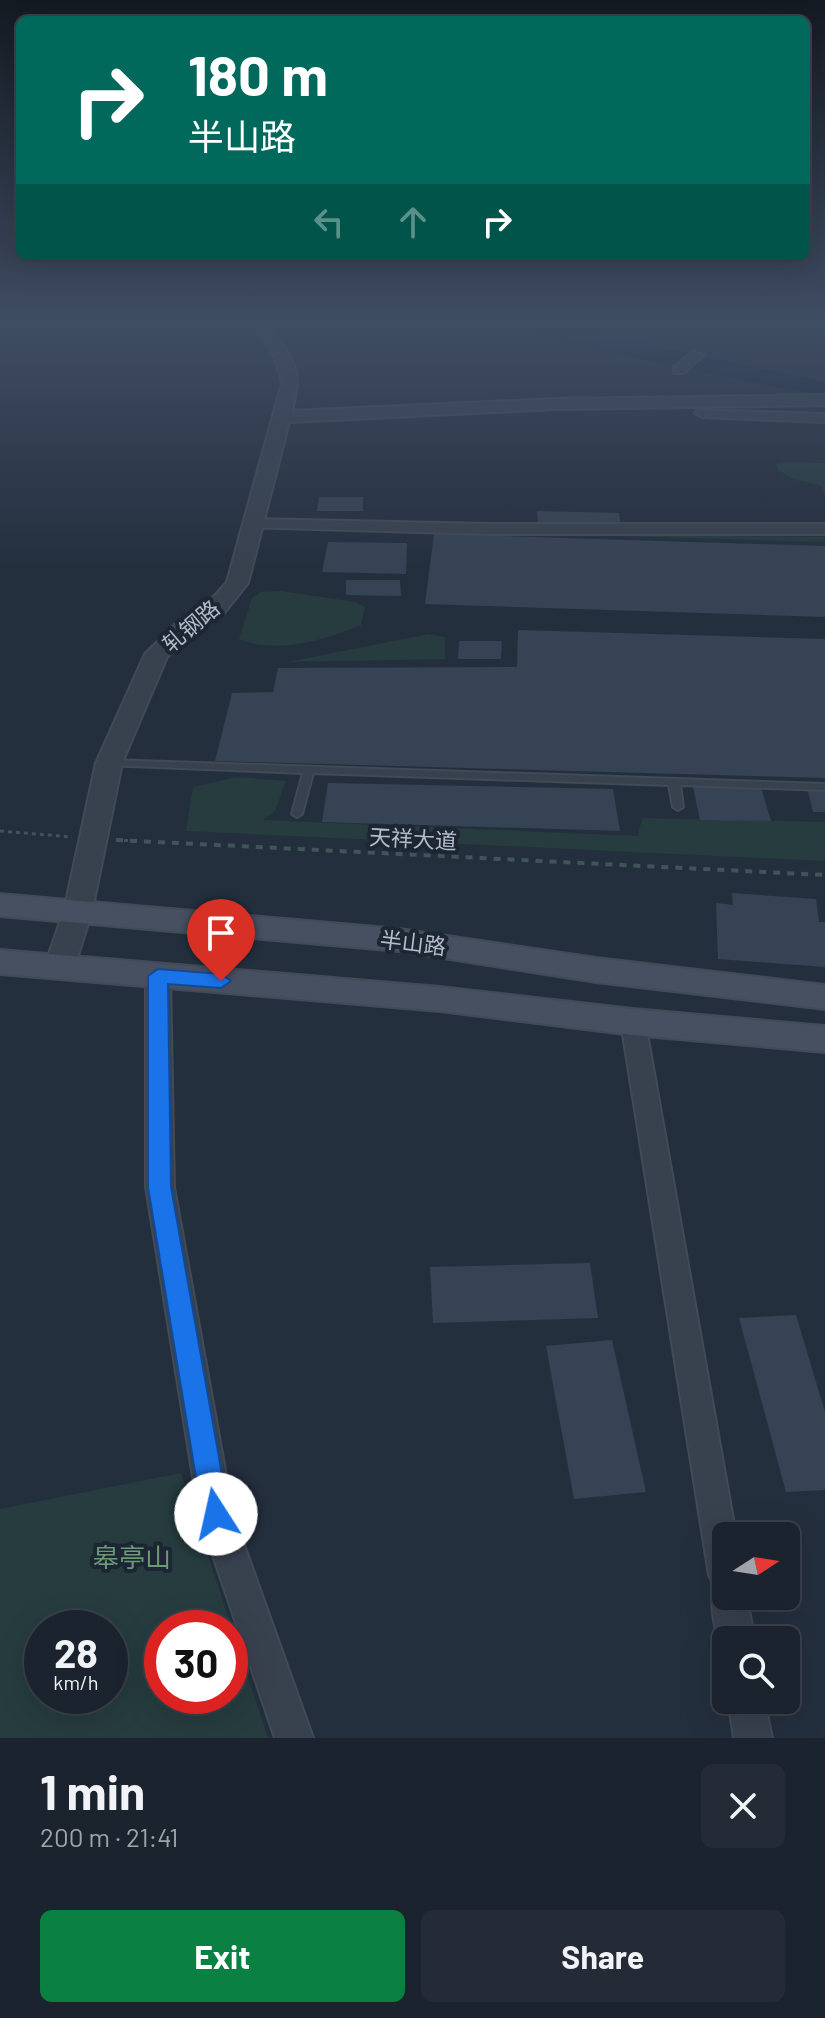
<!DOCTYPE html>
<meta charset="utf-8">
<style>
:root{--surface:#1b232e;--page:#242b36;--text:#f1f3f6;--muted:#a0a4aa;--line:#39404a;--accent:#0b8043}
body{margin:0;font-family:Barlow,"Noto Sans SC",sans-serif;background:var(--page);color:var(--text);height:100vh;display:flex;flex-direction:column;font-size:30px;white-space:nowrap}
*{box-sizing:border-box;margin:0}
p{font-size:26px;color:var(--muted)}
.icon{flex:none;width:44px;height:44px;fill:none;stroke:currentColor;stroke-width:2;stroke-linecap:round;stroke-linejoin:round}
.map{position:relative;height:1738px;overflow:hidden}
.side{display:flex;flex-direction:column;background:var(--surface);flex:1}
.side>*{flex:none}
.guide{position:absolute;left:16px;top:16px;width:794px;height:244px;border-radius:12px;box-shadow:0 8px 32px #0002,0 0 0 2px var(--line);background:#00695c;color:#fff;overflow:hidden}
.needle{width:52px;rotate:78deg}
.fabs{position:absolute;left:712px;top:1522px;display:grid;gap:16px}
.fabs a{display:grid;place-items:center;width:88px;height:88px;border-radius:12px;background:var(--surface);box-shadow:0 8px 32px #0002,0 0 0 2px var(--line);font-size:40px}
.speed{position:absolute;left:24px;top:1610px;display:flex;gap:16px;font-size:40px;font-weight:700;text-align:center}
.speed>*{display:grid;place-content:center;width:104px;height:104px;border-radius:50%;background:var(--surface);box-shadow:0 8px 32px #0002,0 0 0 2px var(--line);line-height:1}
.speed small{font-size:20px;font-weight:400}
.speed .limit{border:12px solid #d22;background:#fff;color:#111}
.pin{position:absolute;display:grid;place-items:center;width:68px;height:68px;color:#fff;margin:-82px -34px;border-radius:50% 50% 50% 0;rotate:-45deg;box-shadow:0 0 8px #0007}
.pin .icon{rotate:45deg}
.me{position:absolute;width:88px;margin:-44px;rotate:350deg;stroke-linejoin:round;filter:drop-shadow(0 0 6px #0008)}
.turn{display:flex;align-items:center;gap:28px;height:168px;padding:0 40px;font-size:36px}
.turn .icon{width:104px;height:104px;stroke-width:2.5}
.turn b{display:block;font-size:56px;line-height:68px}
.lanes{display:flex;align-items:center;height:76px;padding:0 40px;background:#0003;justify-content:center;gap:40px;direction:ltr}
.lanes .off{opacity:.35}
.round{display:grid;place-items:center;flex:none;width:84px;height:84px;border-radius:12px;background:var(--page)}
.head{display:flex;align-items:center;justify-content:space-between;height:136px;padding:0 40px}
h1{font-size:48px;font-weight:700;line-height:60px}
.button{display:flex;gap:16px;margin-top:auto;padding:16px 40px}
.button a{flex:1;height:92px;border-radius:12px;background:var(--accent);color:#fff;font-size:32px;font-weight:700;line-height:92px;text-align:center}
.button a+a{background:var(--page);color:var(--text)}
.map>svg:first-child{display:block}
</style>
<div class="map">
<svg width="825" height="1738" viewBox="0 0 825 1738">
<rect width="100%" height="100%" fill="#242f3e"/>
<!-- green -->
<g fill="#263c3f" fill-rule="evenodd">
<polygon points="787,462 825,463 825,494 820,485 793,479 778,470 776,464"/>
<polygon points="581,535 825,537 825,542"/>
<path d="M 281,591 L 355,602 L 365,607 L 361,625 C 324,640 278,655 239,639 L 252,598 L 261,592 Z"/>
<polygon points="429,634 445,637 445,659 287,662"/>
<polygon points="236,777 286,781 275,811 263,820 638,836 642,818 825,822 825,861 186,831 193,787"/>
<path d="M 181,1473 L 268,1738 L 0,1738 L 0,1509 ZM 42,1628 L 110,1628 L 110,1696 L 42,1696 ZM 162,1628 L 230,1628 L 230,1696 L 162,1696 Z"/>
</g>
<!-- water -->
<polygon fill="#17263c" points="493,323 542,323 825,382 825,397 568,344"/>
<!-- building -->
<g fill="#364354">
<polygon points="319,497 363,497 363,511 317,511"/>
<polygon points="537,511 619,513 621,525 538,525"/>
<polygon points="434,534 825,546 825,617 425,604"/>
<polygon points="328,542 407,543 406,574 322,572"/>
<polygon points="346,580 400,580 401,596 346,595"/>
<polygon points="518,630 825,639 825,778 215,761 232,693 273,692 278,668 517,667"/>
<polygon points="459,641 502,641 501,659 458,659"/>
<polygon points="328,783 613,789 620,831 322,822"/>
<polygon points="693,787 761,787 771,821 700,820"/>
<polygon points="807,788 825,788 825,812 813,812"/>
<polygon points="732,893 816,899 819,922 825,922 825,967 718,959 716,903 733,905"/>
<polygon points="590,1263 598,1318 433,1323 430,1267"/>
<polygon points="796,1315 825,1412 825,1490 786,1492 739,1318"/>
<polygon points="612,1340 646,1492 574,1499 546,1346"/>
</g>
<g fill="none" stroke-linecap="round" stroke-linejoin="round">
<!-- service casing -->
<g stroke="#414a57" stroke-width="4">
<polygon id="service" points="109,760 825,784 825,790 680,785 683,807 678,810 673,807 669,785 313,773 302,814 297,817 292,814 303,773 105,765 104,763"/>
</g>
<!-- minor casing -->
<g stroke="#414a57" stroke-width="4">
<g id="minor">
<polygon points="693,352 704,355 684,373 674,373 674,367"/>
<polygon points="697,410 825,414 825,422 702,417 695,413"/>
<polygon points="254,519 489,524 825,524 825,534 489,534 248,527 246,524"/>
<polygon points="158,968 166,970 170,976 174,1187 233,1514 313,1738 275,1738 199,1514 146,1187 146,976 150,970"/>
<path d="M 633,1013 L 642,1016 L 645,1022 L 736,1536 L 726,1536 L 726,1596 L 746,1596 L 755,1640 L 726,1640 L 726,1653 C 716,1639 708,1604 715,1588 L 709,1575 L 621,1022 L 624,1016 Z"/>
<polygon points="728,1700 764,1700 772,1738 734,1738"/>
</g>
</g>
<!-- tertiary casing -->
<g stroke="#414a57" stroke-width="4">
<path id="tertiary" d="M 267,328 L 273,330 C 295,363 303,371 292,411 L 556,399 L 825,395 L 825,405 L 556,409 L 289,422 L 248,583 L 224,613 L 194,632 L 167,657 L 122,763 L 92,911 L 74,968 L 70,975 L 59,978 L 48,975 L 44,968 L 64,911 L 96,763 L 145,654 L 178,622 L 208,603 L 227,582 L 282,383 L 275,357 L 259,333 Z"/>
</g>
<!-- secondary casing -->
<g stroke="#414a57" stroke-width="4">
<g id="secondary">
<polygon points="242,323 264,323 276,333 267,338"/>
<polygon points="0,894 399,929 596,958 825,985 825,1009 596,982 399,951 0,916"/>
<polygon points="0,950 440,987 633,1009 825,1026 825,1052 633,1035 440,1011 0,974"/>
</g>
</g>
<!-- path-far1 -->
<g stroke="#3f5557" stroke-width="3" stroke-dasharray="4 4" stroke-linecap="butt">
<polyline points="0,831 72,837"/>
<polyline points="116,840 137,841"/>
</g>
<!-- path -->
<polyline stroke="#3f5557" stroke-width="4" stroke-dasharray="7 7" stroke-linecap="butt" points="116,840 825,875"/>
<!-- service -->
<use href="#service" fill="#38414e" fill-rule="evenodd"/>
<!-- minor -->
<use href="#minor" fill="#38414e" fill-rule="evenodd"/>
<!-- tertiary -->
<use href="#tertiary" fill="#38414e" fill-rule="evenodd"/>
<!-- secondary -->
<use href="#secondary" fill="#465061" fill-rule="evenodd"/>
</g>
<!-- sky -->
<linearGradient id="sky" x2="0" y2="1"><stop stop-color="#141a22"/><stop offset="0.57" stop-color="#3f4d63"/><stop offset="1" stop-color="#3f4d63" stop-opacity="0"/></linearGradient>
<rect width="825" height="567" fill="url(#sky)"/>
<!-- route -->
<polygon fill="#1a73e8" stroke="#114b97" stroke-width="2" points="158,969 221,974 231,981 221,988 168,984 171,1187 229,1514 225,1524 216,1527 206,1524 202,1514 148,1187 148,976"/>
<g text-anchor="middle" stroke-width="8" stroke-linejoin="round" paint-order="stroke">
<!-- street labels -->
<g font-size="22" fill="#b4bcc9" stroke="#1d2633">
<text transform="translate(191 626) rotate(-40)" y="8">轧钢路</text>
<text transform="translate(413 839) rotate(3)" y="8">天祥大道</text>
<text transform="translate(413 943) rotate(7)" y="8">半山路</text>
</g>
<!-- near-park labels -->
<g font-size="26" fill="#6b9a76" stroke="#1d2633">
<text x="132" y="1567">皋亭山</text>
</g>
</g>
</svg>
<div class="fabs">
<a><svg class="needle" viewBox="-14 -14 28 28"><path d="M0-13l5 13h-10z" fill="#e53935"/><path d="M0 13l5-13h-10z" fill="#a0a4aa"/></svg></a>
<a><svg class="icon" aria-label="search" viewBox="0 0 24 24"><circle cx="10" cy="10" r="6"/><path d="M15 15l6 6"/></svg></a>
</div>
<div class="speed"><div>28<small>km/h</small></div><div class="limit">30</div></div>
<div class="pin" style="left:221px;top:981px;background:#d93025"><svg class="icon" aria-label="arrive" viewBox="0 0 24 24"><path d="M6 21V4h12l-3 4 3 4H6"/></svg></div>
<svg class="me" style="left:216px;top:1514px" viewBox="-20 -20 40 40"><circle r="19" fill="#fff"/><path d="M0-13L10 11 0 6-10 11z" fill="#1a73e8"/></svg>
<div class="guide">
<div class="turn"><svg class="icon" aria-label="right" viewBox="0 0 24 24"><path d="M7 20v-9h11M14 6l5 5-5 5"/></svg><div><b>180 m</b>半山路</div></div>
<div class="lanes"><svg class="icon off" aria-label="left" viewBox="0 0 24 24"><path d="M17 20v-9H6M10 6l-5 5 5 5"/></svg><svg class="icon off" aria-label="ahead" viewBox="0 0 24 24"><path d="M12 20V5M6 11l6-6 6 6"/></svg><svg class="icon" aria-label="right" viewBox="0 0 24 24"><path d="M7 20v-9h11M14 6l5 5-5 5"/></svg></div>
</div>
</div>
<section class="side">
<div class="head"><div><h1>1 min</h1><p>200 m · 21:41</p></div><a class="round"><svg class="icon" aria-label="close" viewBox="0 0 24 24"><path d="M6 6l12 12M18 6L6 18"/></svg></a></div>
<div class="button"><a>Exit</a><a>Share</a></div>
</section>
